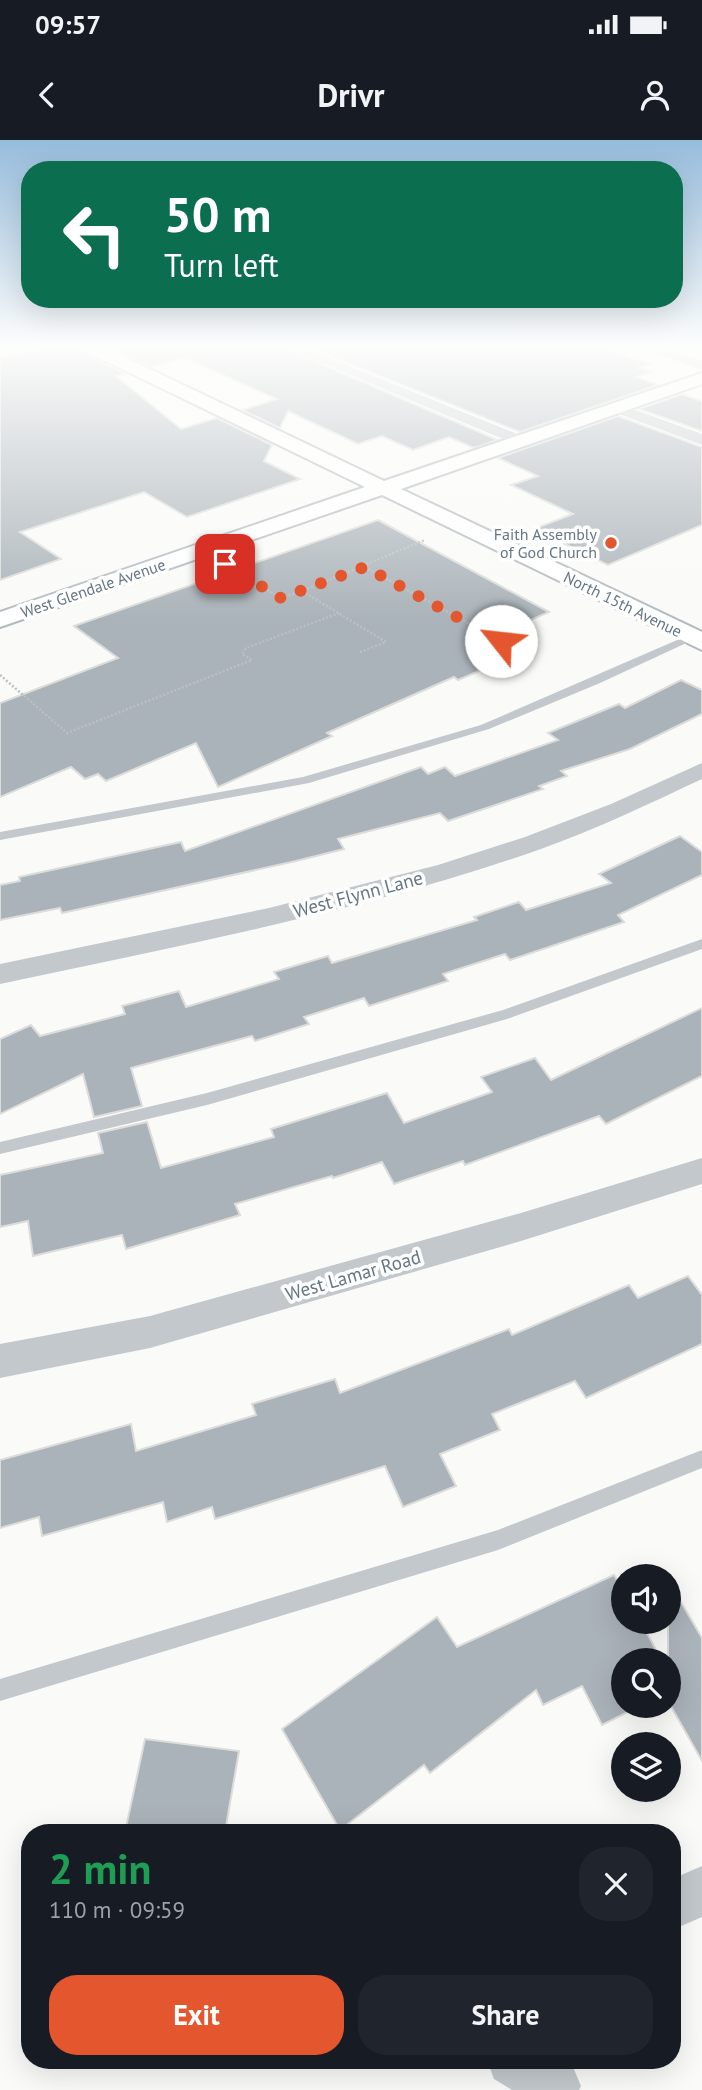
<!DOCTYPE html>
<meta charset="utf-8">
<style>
:root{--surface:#171b24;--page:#20242c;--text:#f1f3f6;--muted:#9ea1a6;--accent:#e4572e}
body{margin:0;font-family:"PT Sans",sans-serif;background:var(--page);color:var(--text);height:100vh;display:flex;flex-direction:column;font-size:26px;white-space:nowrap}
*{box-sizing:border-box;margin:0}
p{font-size:23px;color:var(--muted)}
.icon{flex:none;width:38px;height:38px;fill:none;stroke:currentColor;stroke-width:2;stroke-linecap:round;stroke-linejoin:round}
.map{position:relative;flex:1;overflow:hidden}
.sheet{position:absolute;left:21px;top:1684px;width:660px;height:245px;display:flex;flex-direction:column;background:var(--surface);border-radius:28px;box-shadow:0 7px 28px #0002}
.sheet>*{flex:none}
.top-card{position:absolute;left:21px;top:21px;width:662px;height:147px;border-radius:28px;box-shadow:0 7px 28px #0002;background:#0b6e4f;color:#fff;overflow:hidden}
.tools{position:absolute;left:611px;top:1424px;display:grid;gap:14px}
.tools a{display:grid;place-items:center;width:70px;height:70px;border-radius:50%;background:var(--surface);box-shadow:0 7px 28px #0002;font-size:35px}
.pin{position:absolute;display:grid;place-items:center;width:60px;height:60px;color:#fff;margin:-30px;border-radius:14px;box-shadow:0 4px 10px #0006}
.me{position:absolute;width:77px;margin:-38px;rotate:299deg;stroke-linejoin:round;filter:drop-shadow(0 0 5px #0008)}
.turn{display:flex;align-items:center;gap:24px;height:147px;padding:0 28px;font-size:32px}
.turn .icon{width:91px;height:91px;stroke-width:2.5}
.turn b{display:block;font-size:49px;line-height:60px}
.round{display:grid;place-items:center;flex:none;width:74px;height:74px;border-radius:28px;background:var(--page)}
.headline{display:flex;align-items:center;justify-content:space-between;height:119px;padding:0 28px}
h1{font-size:42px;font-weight:600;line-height:52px;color:#1e9e55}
.primary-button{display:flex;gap:14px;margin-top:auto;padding:14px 28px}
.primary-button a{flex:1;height:80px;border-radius:28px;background:var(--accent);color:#fff;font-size:28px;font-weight:600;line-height:80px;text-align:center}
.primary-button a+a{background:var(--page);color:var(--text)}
.status{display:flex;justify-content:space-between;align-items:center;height:49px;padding:0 35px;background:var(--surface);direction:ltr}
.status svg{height:19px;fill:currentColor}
header{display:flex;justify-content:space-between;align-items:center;height:91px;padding:0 28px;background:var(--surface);font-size:32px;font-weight:600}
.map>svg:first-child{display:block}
</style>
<div class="status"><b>09:57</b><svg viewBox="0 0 49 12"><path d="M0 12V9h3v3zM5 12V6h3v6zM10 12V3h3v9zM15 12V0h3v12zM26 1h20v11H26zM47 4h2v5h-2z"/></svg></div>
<header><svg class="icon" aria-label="back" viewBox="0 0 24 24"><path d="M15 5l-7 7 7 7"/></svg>Drivr<svg class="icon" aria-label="person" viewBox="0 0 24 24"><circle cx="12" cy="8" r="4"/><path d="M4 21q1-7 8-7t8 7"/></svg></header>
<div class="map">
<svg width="702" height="1950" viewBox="0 0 702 1950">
<rect width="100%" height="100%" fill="#fafaf8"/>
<!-- building -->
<g fill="#aab3b9" stroke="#dcdcda" stroke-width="2">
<polygon points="46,207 79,207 84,213 126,234 116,236 181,289 217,278 272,305 264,321 300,339 187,377 144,352 20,392 61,419 0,440 0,218"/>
<polygon points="109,207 282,207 498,300 474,308 449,297 413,310 382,296 358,304 288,271 280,288 242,270 277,259 185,218 151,227"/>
<polygon points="308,207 599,207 651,224 640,228 652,232 637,237 658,245 520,292"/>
<polygon points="682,254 702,261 702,291 639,269"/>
<polygon points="618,276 702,307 702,385 608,425 534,389 573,374 511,345 538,336 498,318"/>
<polygon points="378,380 549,472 486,500 514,516 458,540 454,537 327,593 332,596 218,647 196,603 106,641 98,634 85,639 71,627 0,657 0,563 118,518 74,486"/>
<polygon points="681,540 702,550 702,574 630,609 561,631 567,636 539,646 543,649 448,681 440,673 338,699 344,709 296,721 62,773 60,768 0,780 0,745 20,741 19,737 181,702 185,711 421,627 428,634 445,627 455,636 558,600 548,593 619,564 625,568"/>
<polygon points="680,696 702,712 702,735 618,775 624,782 510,820 505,814 443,834 448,841 369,866 364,858 304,877 309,884 255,901 252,896 131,928 142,966 94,977 83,934 0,974 0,899 31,885 40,896 125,874 122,866 179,851 186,867 279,839 274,832 328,816 332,823 477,780 474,777 519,762 526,770 611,743 599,734"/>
<polygon points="702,868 702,936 606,984 599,976 465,1025 463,1021 394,1044 382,1022 333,1038 332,1036 235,1064 240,1075 126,1109 122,1095 33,1116 28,1081 0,1087 0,1035 103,1013 98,993 147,982 161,1028 274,997 271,989 387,953 404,983 492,952 481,937 535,918 551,940"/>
<polygon points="688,1136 702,1155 702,1204 586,1258 575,1241 492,1274 500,1290 440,1314 456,1346 403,1367 385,1326 215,1379 212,1367 167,1382 163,1362 42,1396 39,1377 0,1388 0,1320 131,1284 136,1311 256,1275 252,1264 335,1239 340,1253 509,1189 512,1195 629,1145 638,1158"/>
<polygon points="614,1435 623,1451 623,1482 641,1482 662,1521 623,1521 623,1566 640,1566 602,1585 582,1546 543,1565 536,1550 430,1633 424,1625 340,1690 282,1589 437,1477 457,1507"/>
<polygon points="668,1440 702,1498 702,1621 668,1561"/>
<polygon points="145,1599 239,1611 225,1692 125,1692"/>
</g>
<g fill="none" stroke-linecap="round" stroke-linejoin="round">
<!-- secondary casing -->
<g stroke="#b3babf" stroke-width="4">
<polygon id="secondary" points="82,207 104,207 384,341 702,233 702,244 401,349 702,492 702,510 382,355 0,487 0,472 365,347 85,211"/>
</g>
<!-- path -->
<g stroke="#bbbfc2" stroke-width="2.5" stroke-dasharray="2 2" stroke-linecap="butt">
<polyline points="365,427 501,501"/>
<polyline points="233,429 281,458 302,451"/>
<polyline points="360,512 386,502 302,451 425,400"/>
<polyline points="0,535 67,593 252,520 242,514 246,508 339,473"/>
</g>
<!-- lane -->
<g fill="#c3c8cc" fill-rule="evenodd">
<polygon points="691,494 695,495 695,499 600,543 489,589 309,643 0,700 0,692 303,637 481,585"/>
<polygon points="702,799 702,809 507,879 207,965 0,1014 0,1002 207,953 503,870"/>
<polygon points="702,1310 702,1328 498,1410 0,1561 0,1539 498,1390"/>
</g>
<!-- street -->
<g fill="#c3c8cc" fill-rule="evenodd">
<polygon points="284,207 302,207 527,298 529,301 521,306 515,304"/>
<polygon points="638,207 658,207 702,221 702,230"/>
<polygon points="616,263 702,294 702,305 611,271 608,268 611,265"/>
<path d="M 702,623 L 702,639 C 649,664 596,689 541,709 C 365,771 182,805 0,844 L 0,824 L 269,768 L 438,725 L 525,697 L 611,664 Z"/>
<polygon points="702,1018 702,1044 521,1101 150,1208 0,1238 0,1204 150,1176 521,1073"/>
<polygon points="702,1726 702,1777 672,1790 672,1739"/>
<polygon points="487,1920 561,1920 573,1927 581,1946 579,1950 512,1950 494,1939"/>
</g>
<!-- secondary -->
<use href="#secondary" fill="#fff" fill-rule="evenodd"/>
</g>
<!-- sky -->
<linearGradient id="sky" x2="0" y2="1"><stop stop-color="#96bcdc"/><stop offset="0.43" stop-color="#fdfdfc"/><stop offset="1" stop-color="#fdfdfc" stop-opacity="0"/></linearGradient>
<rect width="702" height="480" fill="url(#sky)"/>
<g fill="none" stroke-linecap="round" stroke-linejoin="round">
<!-- route -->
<polyline stroke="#e4572e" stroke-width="12" stroke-dasharray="0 21.6" points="225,424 281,458 365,427 501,501"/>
</g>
<!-- markers -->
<circle fill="#e4572e" stroke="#fff" stroke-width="2.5" cx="611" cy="403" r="7"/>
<g text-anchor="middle" stroke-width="7" stroke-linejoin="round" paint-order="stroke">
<!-- far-poi labels -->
<g font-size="16" fill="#657683" stroke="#fff" text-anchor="end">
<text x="597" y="400">Faith Assembly<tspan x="597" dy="18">of God Church</tspan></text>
</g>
<!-- far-street labels -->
<g font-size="16" fill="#657683" stroke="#fff">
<text transform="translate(93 448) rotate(-19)" y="6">West Glendale Avenue</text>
<text transform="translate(623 464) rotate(26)" y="6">North 15th Avenue</text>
</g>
<!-- street labels -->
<g font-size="19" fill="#657683" stroke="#fff">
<text transform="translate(358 754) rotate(-15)" y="7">West Flynn Lane</text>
<text transform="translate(353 1135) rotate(-16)" y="7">West Lamar Road</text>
</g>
</g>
</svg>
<div class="tools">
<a><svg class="icon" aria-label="sound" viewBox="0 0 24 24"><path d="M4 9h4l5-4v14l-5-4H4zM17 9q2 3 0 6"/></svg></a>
<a><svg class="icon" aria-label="search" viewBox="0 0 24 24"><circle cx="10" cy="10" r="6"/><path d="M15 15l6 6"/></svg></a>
<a><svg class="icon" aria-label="layers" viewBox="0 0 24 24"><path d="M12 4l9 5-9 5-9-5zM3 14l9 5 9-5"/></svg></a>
</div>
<div class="pin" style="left:225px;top:424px;background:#d93025"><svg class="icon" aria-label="arrive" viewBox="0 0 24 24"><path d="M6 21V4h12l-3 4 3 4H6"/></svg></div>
<svg class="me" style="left:501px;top:501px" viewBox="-20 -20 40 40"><circle r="19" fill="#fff"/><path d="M0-13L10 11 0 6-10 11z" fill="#e4572e"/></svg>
<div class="top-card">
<div class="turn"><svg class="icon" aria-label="left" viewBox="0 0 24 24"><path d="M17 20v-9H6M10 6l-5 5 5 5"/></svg><div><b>50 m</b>Turn left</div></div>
</div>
<section class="sheet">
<div class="headline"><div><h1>2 min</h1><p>110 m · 09:59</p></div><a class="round"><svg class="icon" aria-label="close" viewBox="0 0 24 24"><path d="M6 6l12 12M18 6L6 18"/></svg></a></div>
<div class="primary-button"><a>Exit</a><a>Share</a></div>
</section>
</div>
